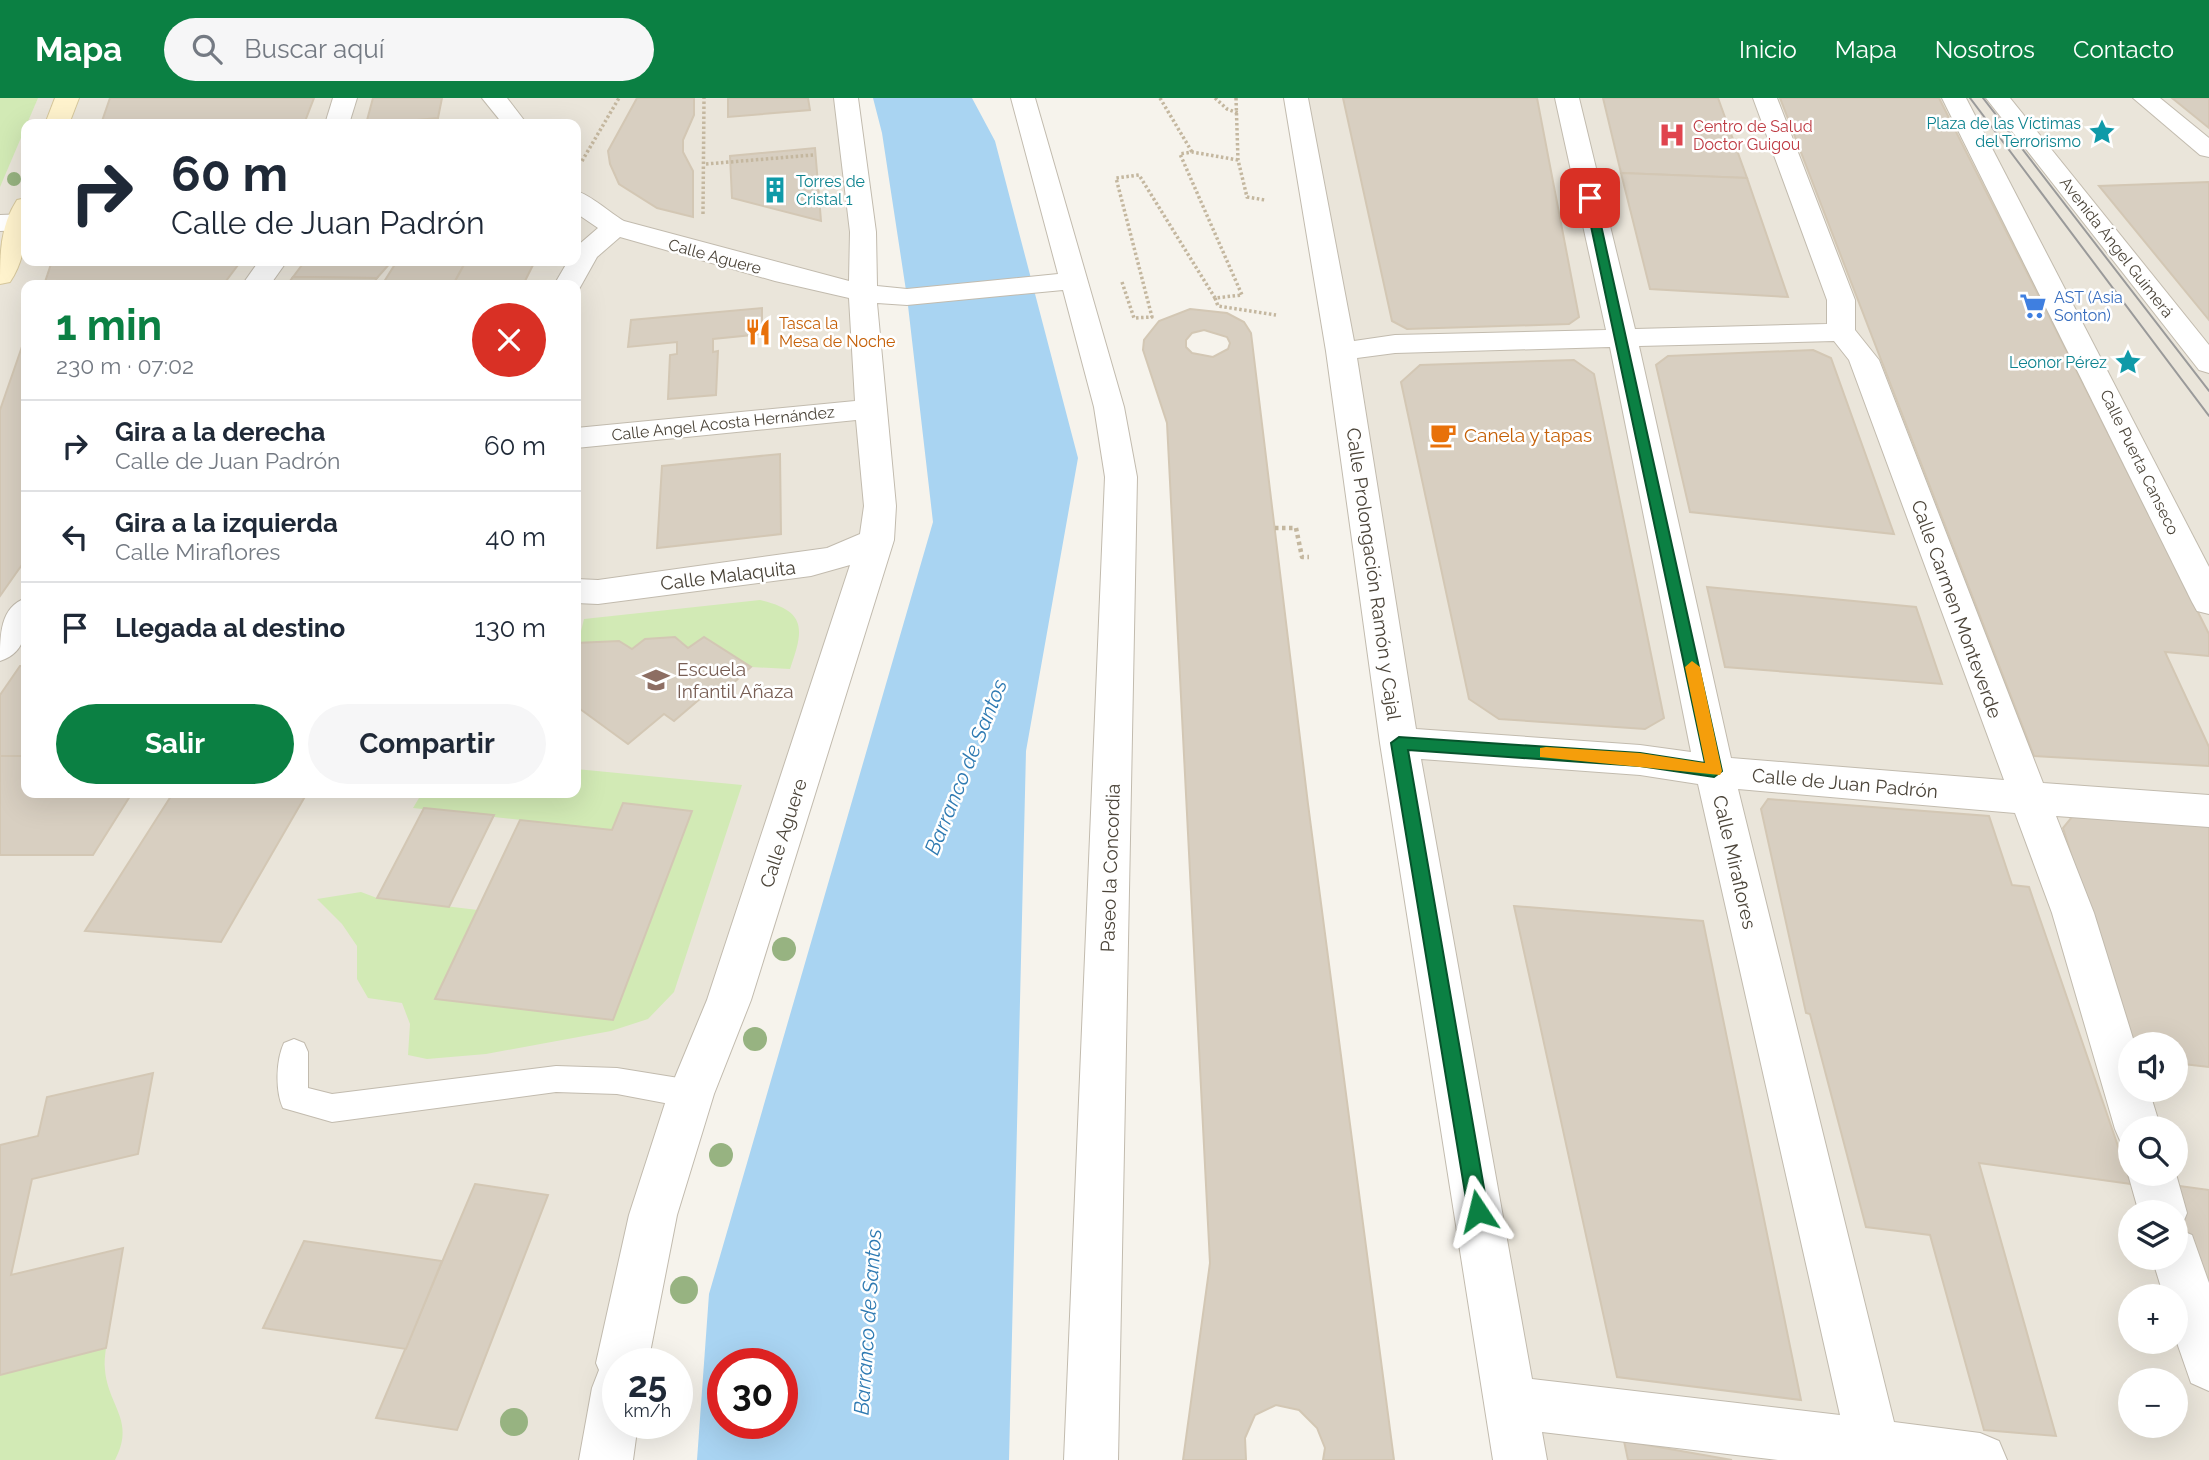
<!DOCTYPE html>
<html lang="es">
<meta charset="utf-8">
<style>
:root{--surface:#fff;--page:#f6f6f7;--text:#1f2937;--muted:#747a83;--line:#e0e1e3;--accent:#0b8043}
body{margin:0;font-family:Raleway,sans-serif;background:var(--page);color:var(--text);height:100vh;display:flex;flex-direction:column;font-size:26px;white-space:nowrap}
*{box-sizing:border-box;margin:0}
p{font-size:23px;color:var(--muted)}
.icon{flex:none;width:38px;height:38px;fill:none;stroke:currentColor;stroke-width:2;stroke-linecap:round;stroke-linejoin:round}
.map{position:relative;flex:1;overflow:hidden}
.drawer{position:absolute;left:21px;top:182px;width:560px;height:518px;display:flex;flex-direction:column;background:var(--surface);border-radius:14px;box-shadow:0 7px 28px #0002}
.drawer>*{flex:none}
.banner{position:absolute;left:21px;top:21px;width:560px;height:147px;border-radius:14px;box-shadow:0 7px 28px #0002;background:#fff;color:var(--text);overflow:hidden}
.tools{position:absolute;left:2118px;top:934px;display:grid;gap:14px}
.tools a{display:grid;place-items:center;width:70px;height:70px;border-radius:50%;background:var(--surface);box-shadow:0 7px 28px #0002;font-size:35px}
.speed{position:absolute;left:602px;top:1250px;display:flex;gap:14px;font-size:35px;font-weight:700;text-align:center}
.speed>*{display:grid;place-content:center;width:91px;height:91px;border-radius:50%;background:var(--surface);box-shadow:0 7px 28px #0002;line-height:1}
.speed small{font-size:18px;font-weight:400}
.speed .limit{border:10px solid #d22;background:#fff;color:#111}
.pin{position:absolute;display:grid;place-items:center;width:60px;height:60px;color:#fff;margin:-30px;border-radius:14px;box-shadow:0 4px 10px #0006}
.me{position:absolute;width:77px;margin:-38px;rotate:350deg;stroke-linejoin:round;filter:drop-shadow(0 0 5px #0008)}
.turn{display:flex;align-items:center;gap:24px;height:147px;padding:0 35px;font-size:32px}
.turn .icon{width:91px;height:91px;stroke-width:2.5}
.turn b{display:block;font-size:49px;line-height:60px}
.round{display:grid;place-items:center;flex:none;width:74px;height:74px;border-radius:37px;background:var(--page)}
.headline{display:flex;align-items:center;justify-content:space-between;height:119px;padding:0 35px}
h1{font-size:42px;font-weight:700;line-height:52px;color:var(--accent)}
.cta{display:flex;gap:14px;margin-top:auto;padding:14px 35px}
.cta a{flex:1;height:80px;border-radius:42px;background:var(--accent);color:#fff;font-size:28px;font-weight:700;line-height:80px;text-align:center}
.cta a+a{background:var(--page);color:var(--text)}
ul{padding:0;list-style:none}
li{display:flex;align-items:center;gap:21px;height:91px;padding:0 35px;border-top:2px solid var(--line)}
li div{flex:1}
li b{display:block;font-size:26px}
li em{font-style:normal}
header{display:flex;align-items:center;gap:42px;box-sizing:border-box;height:98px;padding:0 35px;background:var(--accent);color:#fff}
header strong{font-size:33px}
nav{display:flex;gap:38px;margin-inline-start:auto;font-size:24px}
.search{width:490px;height:63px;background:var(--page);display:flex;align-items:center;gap:18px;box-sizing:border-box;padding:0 24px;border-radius:38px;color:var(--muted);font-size:26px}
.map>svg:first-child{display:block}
</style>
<header>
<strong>Mapa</strong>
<div class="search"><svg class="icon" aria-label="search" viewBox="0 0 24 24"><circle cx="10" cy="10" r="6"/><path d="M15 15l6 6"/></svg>Buscar aquí</div>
<nav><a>Inicio</a><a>Mapa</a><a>Nosotros</a><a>Contacto</a></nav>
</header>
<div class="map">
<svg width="2209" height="1362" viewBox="0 0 2209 1362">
<rect width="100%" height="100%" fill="#f6f3ec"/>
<!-- residential -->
<g fill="#eae5da" fill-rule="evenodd">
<path d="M 0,0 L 846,0 L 880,408 L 630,1219 L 622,1265 L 618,1265 L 602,1362 L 0,1362 ZM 26,26 L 576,26 L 576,163 L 26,163 ZM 26,187 L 576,187 L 576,695 L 26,695 Z"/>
<path d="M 1296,0 L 2209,0 L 2209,1362 L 1520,1362 ZM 2130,947 L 2175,947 L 2175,992 L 2130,992 ZM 2130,1031 L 2175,1031 L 2175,1076 L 2130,1076 ZM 2130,1115 L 2175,1115 L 2175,1160 L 2130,1160 ZM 2130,1199 L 2175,1199 L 2175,1244 L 2130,1244 ZM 2130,1283 L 2175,1283 L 2175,1328 L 2130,1328 Z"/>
</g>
<!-- green -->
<g fill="#d2eab5">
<polygon points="0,0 38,0 0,89"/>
<path d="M 760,502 C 807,513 804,531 790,571 L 751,569 L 704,539 L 688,550 L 632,551 L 619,543 L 578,545 L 584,521 Z"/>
<polygon points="576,671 742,687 674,894 648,921 611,933 486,956 427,961 408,957 410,926 402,905 368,900 357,881 357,848 342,826 317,801 361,794 377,800 478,812 436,901 613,922 692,713 623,705 612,732 413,710 422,695 576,695"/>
<path d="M 106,1250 C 105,1257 104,1265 105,1272 C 108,1308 136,1323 115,1362 L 0,1362 L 0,1277 Z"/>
</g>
<!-- water -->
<path fill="#a9d4f2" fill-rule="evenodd" d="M 873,0 L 972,0 L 995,43 L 1078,360 L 1026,653 L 1009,1362 L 697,1362 L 709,1196 L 933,424 L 907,199 L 882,35 ZM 723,1265 L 782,1265 L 782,1325 L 723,1325 Z"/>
<!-- building -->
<g fill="#d8cfc1" stroke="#d3c7b4" stroke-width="2" fill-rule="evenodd">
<polygon points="110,0 314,0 304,26 101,26"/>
<polygon points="373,0 442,0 438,20 407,23 407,26 366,26"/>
<polygon points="637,0 694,0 694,17 683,42 683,54 693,73 693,119 657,110 619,86 610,66 608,53"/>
<polygon points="728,0 808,0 810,12 728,19"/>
<polygon points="1343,0 1537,0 1579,219 1569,226 1407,231 1392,223"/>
<polygon points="1603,0 1718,0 1747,80 1621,75"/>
<polygon points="1780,0 1939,0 2209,536 2209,558 2165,554 2209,649 2209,668 2034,658"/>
<polygon points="2172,0 2209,0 2209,30"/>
<polygon points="815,50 821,123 732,100 730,58"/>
<polygon points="1621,75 1747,80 1788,199 1650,191"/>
<polygon points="2209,84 2209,222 2099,88"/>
<polygon points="52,163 241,163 223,187 44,187"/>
<polygon points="392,163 377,180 293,179 305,163"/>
<polygon points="397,163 466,163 453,187 382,187"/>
<polygon points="466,163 535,163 523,187 453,187"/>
<polygon points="293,179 377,180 372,187 287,187"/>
<polygon points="762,210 762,236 713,241 713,254 718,253 716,297 668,301 670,257 677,256 677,244 628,249 631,222"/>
<path d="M 1190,211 L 1227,215 L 1244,224 L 1251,235 L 1308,706 L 1394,1362 L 1323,1362 L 1325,1350 L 1317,1330 L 1299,1312 L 1276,1307 L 1255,1317 L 1245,1340 L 1246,1362 L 1183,1362 L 1210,1165 L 1167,325 L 1143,252 L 1144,242 L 1159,223 ZM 1204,232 L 1227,239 L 1230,245 L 1228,251 L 1213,259 L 1192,255 L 1186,249 L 1186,242 L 1192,235 Z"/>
<polygon points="26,237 26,461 0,498 0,312"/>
<polygon points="1813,252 1831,260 1894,436 1690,414 1656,267 1668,258"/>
<polygon points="1574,262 1594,276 1664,620 1645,631 1499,621 1469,601 1401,284 1420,267"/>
<polygon points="780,356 781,436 657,450 662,368"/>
<polygon points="1707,489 1916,509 1942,586 1725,569"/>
<polygon points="675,539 688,550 704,539 751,569 718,599 708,594 674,623 664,616 628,646 576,608 576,545 619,543 632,551 645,541"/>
<polygon points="20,568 26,568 26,658 0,658 0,597"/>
<polygon points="0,658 26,658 26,695 132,695 93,757 0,757"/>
<polygon points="173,695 307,695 221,844 85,833"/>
<polygon points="1768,701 1989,718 2012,787 2029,789 2131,1086 1979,1065 2056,1338 1984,1332 1930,1137 1866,1129 1810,916 1806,915 1761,711"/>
<polygon points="623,705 692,713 613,922 435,901 520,722 612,732"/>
<polygon points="424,710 494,717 449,809 377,800"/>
<polygon points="2076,714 2209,723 2209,969 2175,965 2175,947 2130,947 2063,730"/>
<polygon points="1514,808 1703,823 1801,1302 1617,1279"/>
<polygon points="153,975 138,1056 32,1081 11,1177 123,1150 106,1250 0,1277 0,1047 38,1038 47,999"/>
<polygon points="475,1086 548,1097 457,1332 376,1320"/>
<polygon points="2172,1087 2209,1092 2209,1201"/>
<polygon points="304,1143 442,1163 406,1251 263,1230"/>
<polygon points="1624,1343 1732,1362 1628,1362"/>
</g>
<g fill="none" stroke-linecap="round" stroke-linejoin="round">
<!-- lane casing -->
<g stroke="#c2bbae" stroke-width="2">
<path id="lane" d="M 294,941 L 304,945 L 308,954 L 308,990 L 332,996 L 556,968 L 617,970 L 691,982 L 701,986 L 705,996 L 701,1006 L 691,1010 L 617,996 L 556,994 L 332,1024 L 283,1010 C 275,993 276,962 284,945 Z"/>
</g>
<!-- street casing -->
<g stroke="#c2bbae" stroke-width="2">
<g id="street">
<polygon points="333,0 357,0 349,26 325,26"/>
<polygon points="482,0 507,0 527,26 503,26"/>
<path d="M 834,0 L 858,0 L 876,134 L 877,188 L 907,191 L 1058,176 L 1011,0 L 1035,0 L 1124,309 L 1137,379 L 1118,1362 L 1064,1362 L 1105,379 L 1094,309 L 1063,192 L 907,207 L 877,205 L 896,408 L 894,442 L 751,902 L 714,996 L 677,1117 L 648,1265 L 618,1265 L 618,1325 L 638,1325 L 633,1362 L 579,1362 L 592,1290 L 599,1272 L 596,1265 L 629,1117 L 668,996 L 707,902 L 850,467 L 811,478 L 598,506 L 576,505 L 576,481 L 598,482 L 827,450 L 860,436 L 864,408 L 856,322 L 576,350 L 576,330 L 855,303 L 849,200 L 775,183 L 620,139 L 597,159 L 578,193 L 576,187 L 554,187 L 568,163 L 576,163 L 576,149 L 598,130 L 576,115 L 576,93 C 591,97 610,115 624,123 L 849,183 L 850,134 Z"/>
<path d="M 1284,0 L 1308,0 L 1354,243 L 1395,237 L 1606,232 L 1555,0 L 1579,0 L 1635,231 L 1827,226 L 1827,202 L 1753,0 L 1777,0 L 1855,202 L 1855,232 L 1879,262 L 2043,685 L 2209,697 L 2209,729 L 2056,718 L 2094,815 L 2135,947 L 2130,947 L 2130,992 L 2149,992 L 2161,1031 L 2130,1031 L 2130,1050 L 2122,1047 L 2115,1031 L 2052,815 L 2015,715 L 1738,691 L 1894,1324 L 1980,1335 L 1999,1343 L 2007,1362 L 1778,1362 L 1542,1334 L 1547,1362 L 1493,1362 L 1380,645 L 1326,253 ZM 1834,243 L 1849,262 L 2004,682 L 1731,660 L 1639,248 ZM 1610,249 L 1691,654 L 1640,647 L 1416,631 L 1357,260 L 1395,255 ZM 1421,661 L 1640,677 L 1698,686 L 1840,1317 L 1532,1281 Z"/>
<polygon points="1942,0 1966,0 2209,469 2209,516 2197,513 2192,504"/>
<polygon points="1986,0 2010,0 2209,247 2209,275 2199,272"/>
<polygon points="2133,0 2160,0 2209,40 2209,59 2200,57"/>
<polygon points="26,116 26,132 0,133 0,117"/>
<polygon points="259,163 287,163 270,187 242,187"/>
<path d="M 26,500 C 27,526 29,554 0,563 C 0,537 0,509 26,500 Z"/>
<polygon points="2130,1073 2130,1076 2176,1076 2187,1115 2180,1132 2192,1137 2209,1185 2209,1293 2191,1285 2175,1239 2175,1199 2164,1199 2152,1160 2175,1160 2175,1115 2139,1115 2128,1076"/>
</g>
</g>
<!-- secondary casing -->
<g stroke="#d6c79b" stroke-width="2">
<g id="secondary">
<polygon points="55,0 79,0 69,26 45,26"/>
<path d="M 26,100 C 27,129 27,159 10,184 L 0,186 C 0,157 0,128 17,102 Z"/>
</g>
</g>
<!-- path-far1 -->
<g stroke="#c4b79f" stroke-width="3.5" stroke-dasharray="2.5 2.5" stroke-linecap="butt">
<polyline points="1160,0 1192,54"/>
<polyline points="1215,0 1227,11 1238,15"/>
<polyline points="1236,0 1238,62 1247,99 1265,102"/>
<polyline points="582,63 619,0"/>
<polyline points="706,66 813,57"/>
<polyline points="703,116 704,0"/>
<polyline points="1122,184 1134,220 1152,219 1116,80 1139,77 1215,200 1242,197 1180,56 1192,54 1238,62"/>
<polyline points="1215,200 1218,208 1276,217"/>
</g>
<!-- path -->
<polyline stroke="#c4b79f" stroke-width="4.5" stroke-dasharray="3.5 3.5" stroke-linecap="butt" points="1275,430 1296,430 1302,459 1309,459"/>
<!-- lane -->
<use href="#lane" fill="#fff" fill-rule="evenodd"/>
<!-- street -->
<use href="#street" fill="#fff" fill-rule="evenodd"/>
<!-- secondary -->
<use href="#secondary" fill="#fff3cd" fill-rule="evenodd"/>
<!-- tram -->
<g stroke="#9a9a9a" stroke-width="2">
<polyline points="1970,0 2209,318"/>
<polyline points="1983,0 2209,293"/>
</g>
</g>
<!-- trees -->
<g fill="#97b381">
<circle cx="14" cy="81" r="7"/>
<circle cx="784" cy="851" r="12"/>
<circle cx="755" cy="941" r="12"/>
<circle cx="721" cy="1057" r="12"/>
<circle cx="684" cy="1192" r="14"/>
<circle cx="514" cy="1324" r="14"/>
</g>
<!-- route -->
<polygon fill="#0b8043" stroke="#07532c" stroke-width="2" points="1590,97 1595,100 1722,673 1714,679 1640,668 1408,652 1488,1113 1485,1120 1478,1122 1471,1120 1468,1113 1391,645 1399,639 1640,655 1705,665 1585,100"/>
<!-- slow -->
<polygon fill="#f59e0b" points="1692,563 1700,569 1722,673 1720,677 1540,659 1540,650 1546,649 1640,655 1705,665 1685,569"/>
<!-- icons -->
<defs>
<g id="sight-bare" transform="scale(2.1)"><path d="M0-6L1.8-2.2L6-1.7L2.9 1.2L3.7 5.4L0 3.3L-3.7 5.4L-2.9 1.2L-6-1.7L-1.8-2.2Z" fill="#0f9aa8" stroke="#fff" stroke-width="2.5" paint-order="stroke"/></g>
<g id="hospital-bare" transform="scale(2.1)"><path d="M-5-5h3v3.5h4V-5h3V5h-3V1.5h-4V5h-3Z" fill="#e0444e" stroke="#fff" stroke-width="2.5" paint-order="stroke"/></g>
<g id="building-bare" transform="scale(2.1)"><path d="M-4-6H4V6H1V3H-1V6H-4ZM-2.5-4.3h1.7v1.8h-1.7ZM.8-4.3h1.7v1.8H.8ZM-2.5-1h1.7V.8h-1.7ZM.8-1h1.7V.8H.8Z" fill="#0f9aa8" stroke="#fff" stroke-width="2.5" paint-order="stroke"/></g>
<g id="supermarket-bare" transform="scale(2.1)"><path d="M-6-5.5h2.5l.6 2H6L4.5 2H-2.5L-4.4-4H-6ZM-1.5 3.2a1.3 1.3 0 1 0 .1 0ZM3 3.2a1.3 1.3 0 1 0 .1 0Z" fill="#3f7fe0" stroke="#fff" stroke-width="2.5" paint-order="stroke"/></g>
<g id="restaurant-bare" transform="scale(2.1)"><path d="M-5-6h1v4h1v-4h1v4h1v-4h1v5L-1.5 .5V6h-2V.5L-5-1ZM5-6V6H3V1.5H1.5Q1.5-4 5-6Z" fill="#e8710a" stroke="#fff" stroke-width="2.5" paint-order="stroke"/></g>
<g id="cafe-bare" transform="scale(2.1)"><path d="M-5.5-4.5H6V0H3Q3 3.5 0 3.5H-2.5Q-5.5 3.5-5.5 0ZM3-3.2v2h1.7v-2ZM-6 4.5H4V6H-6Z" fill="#e8710a" stroke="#fff" stroke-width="2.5" paint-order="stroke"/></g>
<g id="school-bare" transform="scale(2.1)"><path d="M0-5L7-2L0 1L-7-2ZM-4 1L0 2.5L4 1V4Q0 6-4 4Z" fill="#8d6e63" stroke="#fff" stroke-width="2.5" paint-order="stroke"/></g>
</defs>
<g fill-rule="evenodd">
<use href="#sight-bare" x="2102" y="34"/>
<use href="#hospital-bare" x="1672" y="37"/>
<use href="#building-bare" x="775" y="92"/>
<use href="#supermarket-bare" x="2033" y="208"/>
<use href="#restaurant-bare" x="758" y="234"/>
<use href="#sight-bare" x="2128" y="264"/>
<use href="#cafe-bare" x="1443" y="337"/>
<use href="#school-bare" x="656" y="582"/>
</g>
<g text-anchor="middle" stroke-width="5" stroke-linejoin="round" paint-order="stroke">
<!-- far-culture labels -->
<g font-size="16" fill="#0d838f" stroke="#fff" text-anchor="end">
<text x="2081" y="31">Plaza de las Víctimas<tspan x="2081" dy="18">del Terrorismo</tspan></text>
<text x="796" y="89" text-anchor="start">Torres de<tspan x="796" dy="18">Cristal 1</tspan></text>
<text x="2107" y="270">Leonor Pérez</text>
</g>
<!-- far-health labels -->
<g font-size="16" fill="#be3a42" stroke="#fff" text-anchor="start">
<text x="1693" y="34">Centro de Salud<tspan x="1693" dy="18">Doctor Guigou</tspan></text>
</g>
<!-- far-street labels -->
<g font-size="16" fill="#4b4439" stroke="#fff">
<text transform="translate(2117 149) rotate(52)" y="6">Avenida Ángel Guimerá</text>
<text transform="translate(715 158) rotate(15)" y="6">Calle Aguere</text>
<text transform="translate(723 325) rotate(-6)" y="6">Calle Angel Acosta Hernández</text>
<text transform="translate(2140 364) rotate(64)" y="6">Calle Puerta Canseco</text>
</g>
<!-- far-shop labels -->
<g font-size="16" fill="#366cbe" stroke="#fff" text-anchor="start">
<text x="2054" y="205">AST (Asia<tspan x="2054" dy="18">Sonton)</tspan></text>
</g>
<!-- far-food labels -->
<g font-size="16" fill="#c56008" stroke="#fff" text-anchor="start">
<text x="779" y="231">Tasca la<tspan x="779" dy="18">Mesa de Noche</tspan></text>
</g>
<!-- food labels -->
<g font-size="19" fill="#c56008" stroke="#fff" text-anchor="start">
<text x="1464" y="344">Canela y tapas</text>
</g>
<!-- street labels -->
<g font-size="19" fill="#4b4439" stroke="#fff">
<text transform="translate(1374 476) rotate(82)" y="7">Calle Prolongación Ramón y Cajal</text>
<text transform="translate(728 477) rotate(-7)" y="7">Calle Malaquita</text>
<text transform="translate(1957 511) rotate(70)" y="7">Calle Carmen Monteverde</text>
<text transform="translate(1845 685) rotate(5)" y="7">Calle de Juan Padrón</text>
<text transform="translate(783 735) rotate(-72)" y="7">Calle Aguere</text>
<text transform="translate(1735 764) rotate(77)" y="7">Calle Miraflores</text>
<text transform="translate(1110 770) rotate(-88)" y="7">Paseo la Concordia</text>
</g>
<!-- education labels -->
<g font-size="19" fill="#785e54" stroke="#fff" text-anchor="start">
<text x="677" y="578">Escuela<tspan x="677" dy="22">Infantil Añaza</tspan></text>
</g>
<!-- water labels -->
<g font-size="21" font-style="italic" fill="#2e7ab2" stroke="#fff">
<text transform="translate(966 669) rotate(-68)" y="7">Barranco de Santos</text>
<text transform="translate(868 1224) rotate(-86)" y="7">Barranco de Santos</text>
</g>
</g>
</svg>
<div class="tools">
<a><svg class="icon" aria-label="sound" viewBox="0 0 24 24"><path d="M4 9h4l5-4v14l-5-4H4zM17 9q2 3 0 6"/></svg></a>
<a><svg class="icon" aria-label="search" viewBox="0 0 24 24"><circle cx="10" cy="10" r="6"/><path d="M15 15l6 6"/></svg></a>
<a><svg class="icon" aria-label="layers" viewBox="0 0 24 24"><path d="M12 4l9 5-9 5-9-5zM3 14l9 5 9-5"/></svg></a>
<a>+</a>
<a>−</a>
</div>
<div class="speed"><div>25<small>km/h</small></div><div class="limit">30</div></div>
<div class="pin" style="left:1590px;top:100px;background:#d93025"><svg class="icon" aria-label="arrive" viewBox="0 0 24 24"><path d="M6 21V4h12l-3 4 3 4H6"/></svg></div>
<svg class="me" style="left:1478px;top:1113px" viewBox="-20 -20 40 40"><path d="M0-17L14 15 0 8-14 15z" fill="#0b8043" stroke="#fff" stroke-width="4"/></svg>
<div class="banner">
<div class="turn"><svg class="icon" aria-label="right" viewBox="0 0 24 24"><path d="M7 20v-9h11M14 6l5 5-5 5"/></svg><div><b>60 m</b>Calle de Juan Padrón</div></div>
</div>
<section class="drawer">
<div class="headline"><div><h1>1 min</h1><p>230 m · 07:02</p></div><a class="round" style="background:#d93025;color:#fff"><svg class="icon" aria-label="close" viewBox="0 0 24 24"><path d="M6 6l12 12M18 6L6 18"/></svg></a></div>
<ul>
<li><svg class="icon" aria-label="right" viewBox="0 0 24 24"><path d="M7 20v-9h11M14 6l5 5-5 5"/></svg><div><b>Gira a la derecha</b><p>Calle de Juan Padrón</p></div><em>60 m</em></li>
<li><svg class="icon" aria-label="left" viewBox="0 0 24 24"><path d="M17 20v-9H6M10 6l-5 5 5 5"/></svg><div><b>Gira a la izquierda</b><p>Calle Miraflores</p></div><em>40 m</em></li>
<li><svg class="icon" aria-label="arrive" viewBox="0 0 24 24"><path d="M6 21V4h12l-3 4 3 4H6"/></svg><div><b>Llegada al destino</b></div><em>130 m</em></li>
</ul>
<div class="cta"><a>Salir</a><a>Compartir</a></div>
</section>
</div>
